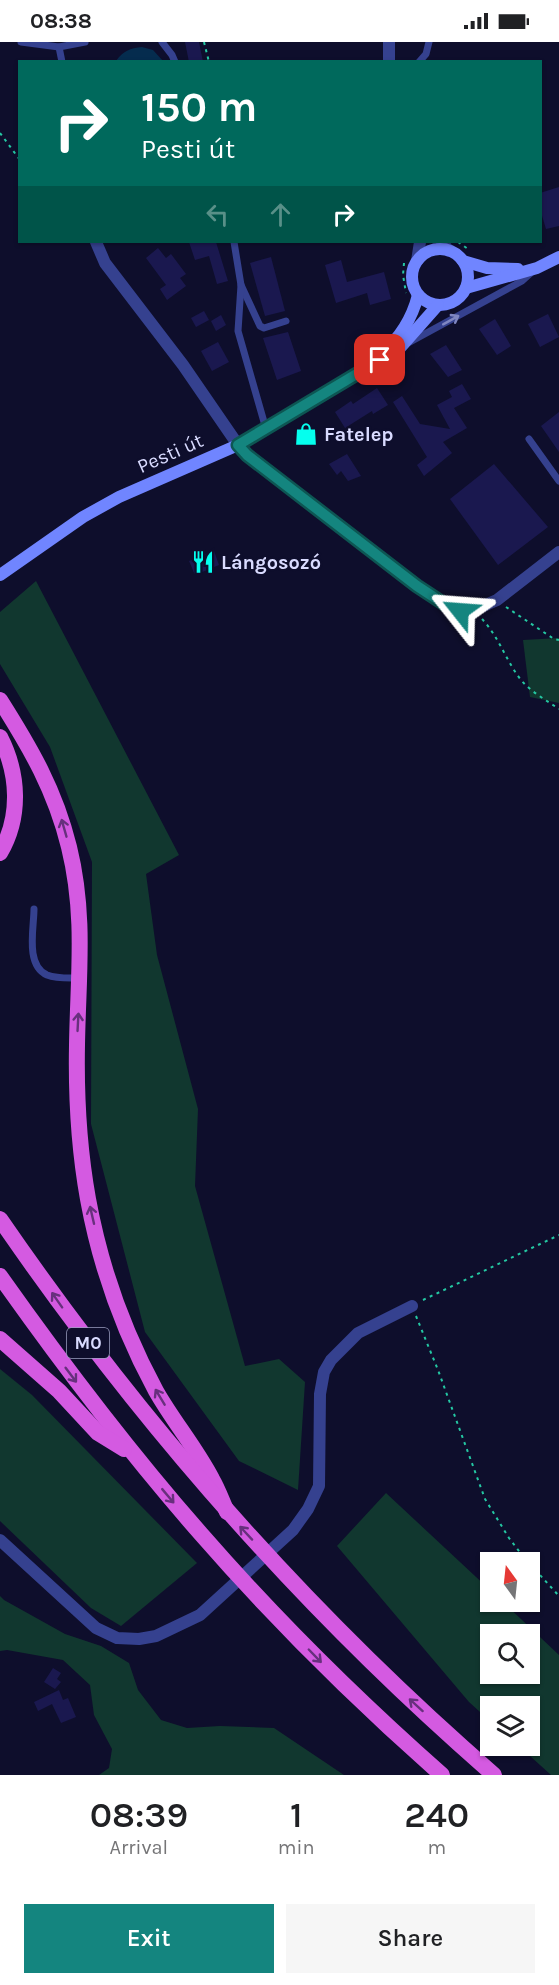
<!DOCTYPE html>
<meta charset="utf-8">
<style>
:root{--surface:#fff;--page:#f6f6f6;--text:#202124;--muted:#757577;--accent:#14857f}
body{margin:0;font-family:Karla,sans-serif;background:var(--page);color:var(--text);height:100vh;display:flex;flex-direction:column;font-size:22px;white-space:nowrap}
*{box-sizing:border-box;margin:0}
p{font-size:20px;color:var(--muted)}
.icon{flex:none;width:33px;height:33px;fill:none;stroke:currentColor;stroke-width:2;stroke-linecap:round;stroke-linejoin:round}
.map{position:relative;height:1733px;overflow:hidden}
.panel{display:flex;flex-direction:column;background:var(--surface);flex:1}
.panel>*{flex:none}
.guide{position:absolute;left:18px;top:18px;width:524px;height:183px;border-radius:0px;box-shadow:0 2px 4px #0004;background:#00695c;color:#fff;overflow:hidden}
.needle{width:39px;rotate:345deg}
.tools{position:absolute;left:480px;top:1510px;display:grid;gap:12px}
.tools a{display:grid;place-items:center;width:60px;height:60px;border-radius:0px;background:var(--surface);box-shadow:0 2px 4px #0004;font-size:30px}
.pin{position:absolute;display:grid;place-items:center;width:51px;height:51px;color:#fff;margin:-26px;border-radius:12px;box-shadow:0 3px 9px #0006}
.me{position:absolute;width:66px;margin:-33px;rotate:298deg;stroke-linejoin:round;filter:drop-shadow(0 0 4px #0008)}
.turn{display:flex;align-items:center;gap:21px;height:126px;padding:0 24px;font-size:27px}
.turn .icon{width:78px;height:78px;stroke-width:2.5}
.turn b{display:block;font-size:42px;line-height:51px}
.lanes{display:flex;align-items:center;height:57px;padding:0 24px;background:#0003;justify-content:center;gap:30px;direction:ltr}
.lanes .off{opacity:.35}
.eta{display:flex;justify-content:space-evenly;align-items:center;height:102px;text-align:center}
.eta b{font-size:36px;font-weight:600;line-height:42px}
.cta{display:flex;gap:12px;margin-top:auto;padding:12px 24px}
.cta a{flex:1;height:69px;border-radius:0px;background:var(--accent);color:#fff;font-size:24px;font-weight:600;line-height:69px;text-align:center}
.cta a+a{background:var(--page);color:var(--text)}
.status{display:flex;justify-content:space-between;align-items:center;height:42px;padding:0 30px;background:var(--surface);direction:ltr}
.status svg{height:16px;fill:currentColor}
.map>svg:first-child{display:block}
</style>
<div class="status"><b>08:38</b><svg viewBox="0 0 49 12"><path d="M0 12V9h3v3zM5 12V6h3v6zM10 12V3h3v9zM15 12V0h3v12zM26 1h20v11H26zM47 4h2v5h-2z"/></svg></div>
<div class="map">
<svg width="559" height="1733" viewBox="0 0 559 1733">
<rect width="100%" height="100%" fill="#0e0e2c"/>
<!-- green -->
<g fill="#11372f" fill-rule="evenodd">
<polygon points="36,539 179,813 146,832 157,913 198,1067 195,1144 245,1324 279,1317 305,1340 298,1448 239,1419 145,1290 91,1082 92,820 50,705 0,622 0,570"/>
<polygon points="559,596 559,661 530,655 523,598"/>
<polygon points="0,1327 32,1353 197,1521 121,1584 91,1566 0,1479"/>
<path d="M 386,1451 L 490,1548 L 490,1560 L 503,1560 L 559,1613 L 559,1733 L 551,1733 L 519,1704 L 530,1704 L 530,1665 L 490,1665 L 490,1679 L 469,1660 L 337,1504 ZM 490,1593 L 530,1593 L 530,1632 L 490,1632 Z"/>
<polygon points="0,1554 4,1558 65,1592 101,1604 129,1621 138,1648 161,1678 187,1686 220,1684 274,1686 344,1733 99,1733 109,1726 112,1707 94,1673 90,1643 63,1618 7,1608 0,1609"/>
</g>
<!-- water -->
<path fill="#052c4e" d="M 142,5 L 153,8 L 163,19 L 116,19 C 123,9 130,6 142,5 Z"/>
<!-- building -->
<g fill="#1a184f">
<polygon points="185,0 199,0 203,20 189,20"/>
<polygon points="559,145 559,184 546,187 540,167 540,151"/>
<polygon points="189,200 216,200 228,239 217,242 209,214 195,218"/>
<polygon points="158,206 166,216 171,212 186,232 180,236 186,244 167,258 160,247 166,243 146,216"/>
<polygon points="271,215 285,269 265,274 250,221"/>
<polygon points="341,218 347,240 384,230 391,257 370,263 367,251 336,261 325,223"/>
<polygon points="204,269 209,278 196,285 191,276"/>
<polygon points="548,272 559,295 540,305 528,282"/>
<polygon points="221,273 226,283 216,289 211,279"/>
<polygon points="495,277 511,304 497,313 479,287"/>
<polygon points="288,290 301,329 277,338 263,296"/>
<polygon points="218,300 229,320 212,329 201,309"/>
<polygon points="446,303 462,328 448,335 430,312"/>
<polygon points="462,342 471,357 454,366 467,386 443,400 452,411 424,434 417,423 427,415 393,360 402,354 420,382 450,387 437,363 452,355 449,349"/>
<polygon points="377,346 388,363 373,372 372,369 345,386 335,370 351,359 353,362"/>
<polygon points="559,370 559,410 541,384"/>
<polygon points="347,412 361,434 348,439 341,429 337,433 329,422"/>
<polygon points="494,422 548,485 498,523 450,457"/>
<polygon points="214,509 219,523 195,533 189,519"/>
<polygon points="53,1626 61,1631 57,1637 61,1640 55,1647 44,1640"/>
<polygon points="59,1648 63,1658 68,1656 76,1675 61,1681 52,1662 38,1669 34,1660"/>
</g>
<g fill="none" stroke-linecap="round" stroke-linejoin="round">
<!-- path -->
<g stroke="#24c8a3" stroke-width="2" stroke-dasharray="3 4.5" stroke-linecap="butt">
<polyline points="204,0 209,20"/>
<polyline points="0,91 20,118"/>
<polyline points="458,200 468,207"/>
<polyline points="404,221 403,233 406,251"/>
<polyline points="506,565 554,597 559,598"/>
<path d="M 482,577 C 499,595 506,619 521,638 C 531,650 546,658 559,667"/>
<polyline points="423,1258 559,1193"/>
<polyline points="416,1274 438,1328 485,1457 509,1496 528,1521"/>
<polyline points="530,1522 559,1554"/>
</g>
<!-- service -->
<g stroke="#35418f" stroke-width="7">
<polyline points="21,0 59,5 85,0"/>
<polyline points="162,0 172,13 175,20"/>
<polyline points="59,5 62,20"/>
<polyline points="419,20 426,12 429,0"/>
<polyline points="234,200 241,243 260,284 264,286 286,279"/>
<polyline points="241,243 238,289 266,387"/>
<polyline points="410,300 522,239 532,230"/>
<polyline points="529,397 559,439"/>
<path d="M 34,867 C 34,886 25,923 47,933 C 57,937 69,936 80,936"/>
</g>
<!-- minor -->
<g stroke="#35418f" stroke-width="12">
<polyline points="389,0 389,20"/>
<polyline points="96,200 105,221 183,323 238,403 247,413 417,544 452,567 474,568 497,558 559,510"/>
<polyline points="442,200 449,209"/>
<polyline points="417,219 420,200"/>
<polyline points="0,1498 96,1586 117,1596 139,1597 156,1594 200,1573 293,1488 308,1467 319,1444 320,1352 324,1330 331,1318 358,1291 412,1264"/>
</g>
<!-- secondary -->
<g stroke="#7085ff" stroke-width="12">
<circle cx="440" cy="235" r="28"/>
<polyline points="463,219 487,226 518,227"/>
<polyline points="466,246 537,226 559,215"/>
<path d="M 381,312 C 400,296 412,277 418,253"/>
<polyline points="0,533 83,475 119,455 238,403 400,306 438,263"/>
</g>
<!-- trunk -->
<g stroke="#d45ae1" stroke-width="16">
<path d="M 0,658 C 31,707 55,748 69,805 C 86,874 78,934 77,1003 C 76,1055 79,1107 88,1157 C 100,1223 124,1290 156,1349 C 173,1379 196,1406 212,1437 C 218,1447 222,1459 227,1470"/>
<path d="M 0,695 C 19,732 21,775 0,811"/>
<path d="M 0,1177 C 143,1385 304,1568 494,1733"/>
<path d="M 0,1234 C 63,1323 129,1410 201,1492 C 276,1578 357,1658 442,1733"/>
<polyline points="0,1297 59,1349 98,1391 124,1407"/>
</g>
</g>
<!-- one-way arrows -->
<defs><path id="oneway-shaft" d="M-6 0H5M1.5-3L5.5 0L1.5 3" fill="none" stroke-width="1.6" stroke-linecap="round" stroke-linejoin="round" transform="scale(1.5)"/></defs>
<use stroke="#7f86c1" href="#oneway-shaft" transform="translate(451 278) rotate(-29)"/>
<g stroke="#67307d">
<use href="#oneway-shaft" transform="translate(64 786) rotate(-106)"/>
<use href="#oneway-shaft" transform="translate(78 980) rotate(-87)"/>
<use href="#oneway-shaft" transform="translate(92 1173) rotate(-103)"/>
<use href="#oneway-shaft" transform="translate(57 1258) rotate(-125)"/>
<use href="#oneway-shaft" transform="translate(71 1333) rotate(53)"/>
<use href="#oneway-shaft" transform="translate(160 1355) rotate(-121)"/>
<use href="#oneway-shaft" transform="translate(168 1454) rotate(50)"/>
<use href="#oneway-shaft" transform="translate(246 1491) rotate(-133)"/>
<use href="#oneway-shaft" transform="translate(315 1614) rotate(46)"/>
<use href="#oneway-shaft" transform="translate(416 1663) rotate(-138)"/>
</g>
<g fill="none" stroke-linecap="round" stroke-linejoin="round">
<!-- route casing -->
<g stroke="#0d5653" stroke-width="15">
<polyline id="route" points="380,318 238,403 247,413 417,544 452,567 460,569"/>
</g>
<!-- route -->
<use href="#route" stroke="#14857f" stroke-width="10"/>
</g>
<!-- icons -->
<defs>
<g id="shop-bare" transform="scale(1.8)"><path d="M-5-2.5h2.3a2.7 3.5 0 0 1 5.4 0H5L5.5 6h-11ZM-1.5-2.5h3a1.5 2.3 0 0 0-3 0Z" fill="#05ffee" stroke="#0e0e2c" stroke-width="2.5" paint-order="stroke"/></g>
<g id="restaurant-bare" transform="scale(1.8)"><path d="M-5-6h1v4h1v-4h1v4h1v-4h1v5L-1.5 .5V6h-2V.5L-5-1ZM5-6V6H3V1.5H1.5Q1.5-4 5-6Z" fill="#05ffee" stroke="#0e0e2c" stroke-width="2.5" paint-order="stroke"/></g>
</defs>
<g fill-rule="evenodd">
<use href="#shop-bare" x="306" y="392"/>
<use href="#restaurant-bare" x="203" y="520"/>
</g>
<g text-anchor="middle" stroke-width="4.5" stroke-linejoin="round" paint-order="stroke">
<!-- shield labels -->
<rect fill="#0e0e2c" stroke="#9c9ec0" stroke-width="1.5" x="67" y="1286" width="42" height="30" rx="4.5"/>
<g font-size="18" font-weight="bold" fill="#d9dbff">
<text x="88" y="1307">M0</text>
</g>
<!-- poi labels -->
<g font-size="20" font-weight="bold" fill="#d9dbff" stroke="#0e0e2c" text-anchor="start">
<text x="324" y="399">Fatelep</text>
<text x="221" y="527">Lángosozó</text>
</g>
<!-- street labels -->
<g font-size="20" fill="#d9dbff" stroke="#0e0e2c">
<text transform="translate(170 411) rotate(-24)" y="7">Pesti út</text>
</g>
</g>
</svg>
<div class="tools">
<a><svg class="needle" viewBox="-14 -14 28 28"><path d="M0-13l5 13h-10z" fill="#e53935"/><path d="M0 13l5-13h-10z" fill="#757577"/></svg></a>
<a><svg class="icon" aria-label="search" viewBox="0 0 24 24"><circle cx="10" cy="10" r="6"/><path d="M15 15l6 6"/></svg></a>
<a><svg class="icon" aria-label="layers" viewBox="0 0 24 24"><path d="M12 4l9 5-9 5-9-5zM3 14l9 5 9-5"/></svg></a>
</div>
<div class="pin" style="left:380px;top:318px;background:#d93025"><svg class="icon" aria-label="arrive" viewBox="0 0 24 24"><path d="M6 21V4h12l-3 4 3 4H6"/></svg></div>
<svg class="me" style="left:460px;top:569px" viewBox="-20 -20 40 40"><path d="M0-17L14 15 0 8-14 15z" fill="#14857f" stroke="#fff" stroke-width="4"/></svg>
<div class="guide">
<div class="turn"><svg class="icon" aria-label="right" viewBox="0 0 24 24"><path d="M7 20v-9h11M14 6l5 5-5 5"/></svg><div><b>150 m</b>Pesti út</div></div>
<div class="lanes"><svg class="icon off" aria-label="left" viewBox="0 0 24 24"><path d="M17 20v-9H6M10 6l-5 5 5 5"/></svg><svg class="icon off" aria-label="ahead" viewBox="0 0 24 24"><path d="M12 20V5M6 11l6-6 6 6"/></svg><svg class="icon" aria-label="right" viewBox="0 0 24 24"><path d="M7 20v-9h11M14 6l5 5-5 5"/></svg></div>
</div>
</div>
<section class="panel">
<div class="eta">
<div><b>08:39</b><p>Arrival</p></div>
<div><b>1</b><p>min</p></div>
<div><b>240</b><p>m</p></div>
</div>
<div class="cta"><a>Exit</a><a>Share</a></div>
</section>
